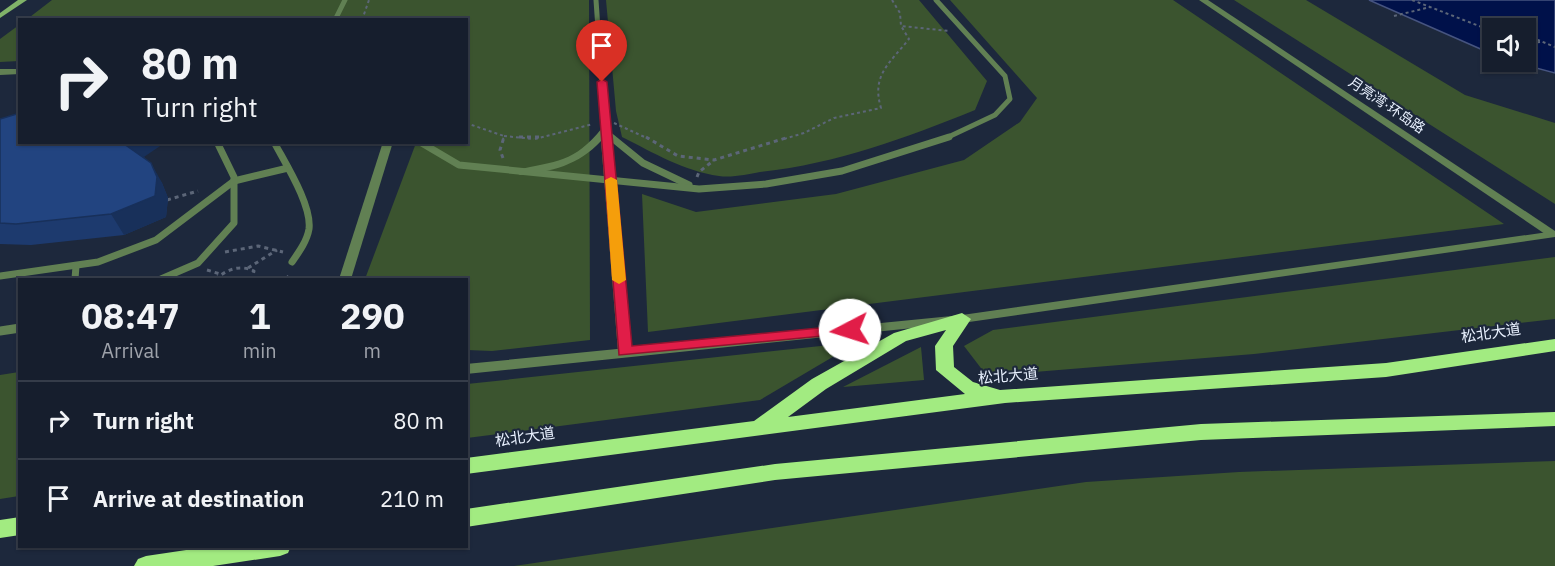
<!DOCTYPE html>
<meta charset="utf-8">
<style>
:root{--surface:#161e2d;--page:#1f2735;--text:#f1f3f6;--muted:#9ea2aa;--line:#353c49}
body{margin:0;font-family:"IBM Plex Sans","Noto Sans SC",sans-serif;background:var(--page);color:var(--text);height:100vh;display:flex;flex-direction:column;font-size:22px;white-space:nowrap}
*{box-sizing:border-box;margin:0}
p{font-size:20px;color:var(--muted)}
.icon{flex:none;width:33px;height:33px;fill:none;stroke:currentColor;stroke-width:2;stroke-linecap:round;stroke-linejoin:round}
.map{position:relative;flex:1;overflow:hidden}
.side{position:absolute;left:18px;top:278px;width:450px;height:270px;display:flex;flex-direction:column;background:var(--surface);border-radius:0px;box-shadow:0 2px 4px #0004,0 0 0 2px var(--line)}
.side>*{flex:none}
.banner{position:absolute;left:18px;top:18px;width:450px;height:126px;border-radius:0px;box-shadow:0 2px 4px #0004,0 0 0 2px var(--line);background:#161e2d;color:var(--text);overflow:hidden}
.buttons{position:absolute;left:1482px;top:18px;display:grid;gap:12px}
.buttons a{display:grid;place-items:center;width:54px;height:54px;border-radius:0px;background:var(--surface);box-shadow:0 2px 4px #0004,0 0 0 2px var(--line);font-size:30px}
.pin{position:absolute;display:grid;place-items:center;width:51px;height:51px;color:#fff;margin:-62px -26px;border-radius:50% 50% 50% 0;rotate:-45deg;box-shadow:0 0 6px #0007}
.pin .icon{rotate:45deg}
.me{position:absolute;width:66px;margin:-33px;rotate:265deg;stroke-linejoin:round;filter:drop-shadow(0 0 4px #0008)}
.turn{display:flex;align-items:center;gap:21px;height:126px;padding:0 24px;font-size:27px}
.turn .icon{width:78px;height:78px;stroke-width:2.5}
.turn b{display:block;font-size:42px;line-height:51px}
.eta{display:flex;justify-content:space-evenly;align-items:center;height:102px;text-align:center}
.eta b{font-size:36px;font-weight:700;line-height:42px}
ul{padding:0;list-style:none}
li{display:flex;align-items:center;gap:18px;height:78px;padding:0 24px;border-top:2px solid var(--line)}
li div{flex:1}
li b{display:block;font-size:22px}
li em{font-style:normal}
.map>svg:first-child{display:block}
</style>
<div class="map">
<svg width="1555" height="566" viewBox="0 0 1555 566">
<rect width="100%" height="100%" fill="#1d283c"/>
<!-- green -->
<g fill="#3b542f">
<polygon points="52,0 589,0 590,340 492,351 467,350 466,279 365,279 416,143 466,142 466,20 26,20"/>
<path d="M 606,0 L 919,0 L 987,81 L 975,110 C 906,138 835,164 760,172 C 748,174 732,178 719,176 C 684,171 654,153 622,137 L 616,111 Z"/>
<polygon points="950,0 1173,0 1504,224 648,332 642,194 696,212 836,194 964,160 1020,122 1037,98"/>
<polygon points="1234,0 1306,0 1465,95 1555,123 1555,204"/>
<polygon points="19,25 19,61 0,62 0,39"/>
<polygon points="1555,257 1555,319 1254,354 987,376 964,346 993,330"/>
<polygon points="858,342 760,400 467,438 467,384"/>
<polygon points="921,347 924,380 843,387"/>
<polygon points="19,372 19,496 0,499 0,375"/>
<polygon points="1555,461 1555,566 514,566 1086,482 1239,472"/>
</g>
<!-- water -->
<polygon fill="#00114a" stroke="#465480" stroke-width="1.5" points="1369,0 1555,0 1555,73 1514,62 1526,62 1526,28 1492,28 1492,54"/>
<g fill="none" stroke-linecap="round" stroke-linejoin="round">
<!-- path-far1 -->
<g stroke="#5c6678" stroke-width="2" stroke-dasharray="3 3" stroke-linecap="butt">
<polyline points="892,0 900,13 901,26 949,31"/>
<polyline points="1412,0 1492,31"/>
<polyline points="1394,16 1430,7"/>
<polyline points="362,20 369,0"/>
<polyline points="1491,22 1509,28"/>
<polyline points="1526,35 1555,47"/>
<polyline points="1526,44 1540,42"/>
<polyline points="466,123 504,136 503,139"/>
<polyline points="614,123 649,139"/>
<polyline points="504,136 534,139"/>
<polyline points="535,139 593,124"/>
<path d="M 784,139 L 804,133 L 834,118 L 881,108 C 871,75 890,63 909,39 L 901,26"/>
</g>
<!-- path -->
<g stroke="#5c6678" stroke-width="3" stroke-dasharray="4 4" stroke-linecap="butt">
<polyline points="519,137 541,137"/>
<polyline points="646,137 678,156 714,160 789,137"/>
<polyline points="503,158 500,150 504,137"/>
<polyline points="697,177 699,172 713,161"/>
<polyline points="167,200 198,191"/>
<polyline points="225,252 258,246 283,252"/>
<polyline points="248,268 277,250"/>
<polyline points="207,270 220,274"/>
<path d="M 215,279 C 227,270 239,264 254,271 L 252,279"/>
<polyline points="286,279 291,273"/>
</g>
<!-- service-far2 -->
<g stroke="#618053" stroke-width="5">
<polyline points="596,0 605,130 613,139"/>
<polyline points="936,0 1005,76 1010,99 995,115 944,139"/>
<polyline points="335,20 345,0"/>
</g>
<!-- service-far1 -->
<g stroke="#618053" stroke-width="7">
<polyline points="611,137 643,163 689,185"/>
<path d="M 274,142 C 285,163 312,205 309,229 C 307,241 299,252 292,262"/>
<polyline points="420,142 459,165 699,189 766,184 842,171 949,137"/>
<polyline points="0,276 98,262 156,240 234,181 288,168"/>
<polyline points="75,279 76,266"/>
<polyline points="161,279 198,263 234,223 234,177 217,142"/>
</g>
<!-- service -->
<polyline stroke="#618053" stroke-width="9" points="0,331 20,328"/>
<!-- minor -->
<g fill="#618053" fill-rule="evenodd">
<polygon points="1199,0 1208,0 1555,231 1555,237 1548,236"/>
<path d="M 605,127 L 610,130 L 632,352 L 630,355 L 620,355 L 618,352 L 601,141 C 579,165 551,172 520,175 L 515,172 L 516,170 C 556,161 574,163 602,128 Z"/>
</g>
<!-- tertiary -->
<g fill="#618053" fill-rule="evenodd">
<polygon points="0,69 20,69 20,74 0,75"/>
<polygon points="383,142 393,142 351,279 339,279"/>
<polygon points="1555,231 1555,237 962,323 466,374 466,364 962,315"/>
</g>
<!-- secondary -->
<polygon fill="#80b269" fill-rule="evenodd" points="18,0 27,0 0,18 0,13"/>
<!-- trunk -->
<g fill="#a2eb81" fill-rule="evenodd">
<path d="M 962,313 L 971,319 L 953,346 L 954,367 L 973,382 L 1000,390 L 1386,363 L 1555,339 L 1555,351 L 1386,377 L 1005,403 L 466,474 L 466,458 L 754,421 L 812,379 L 894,333 ZM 946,330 L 935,346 L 936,370 L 965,394 L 788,417 L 826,389 L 906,341 Z"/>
<polygon points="1555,412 1555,426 1201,440 775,480 466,527 466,509 775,464 1201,424"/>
<polygon points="20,517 20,535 0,538 0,520"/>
<polygon points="213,546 291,546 288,553 280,556 213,566 134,566 138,559 146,556"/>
</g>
</g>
<!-- wall -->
<polygon fill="#1d3a6e" points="0,119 144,157 162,183 168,198 166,217 124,235 31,245 0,244"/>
<!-- shaded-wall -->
<g fill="#18305a">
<polygon points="126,142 166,142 135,163 124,144"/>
<polygon points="151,163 162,183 168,198 166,217 124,235 111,214"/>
</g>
<!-- building -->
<polygon fill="#224480" stroke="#18305a" stroke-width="1.5" points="20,113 20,142 126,142 124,144 151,163 157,177 155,196 111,214 16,224 0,223 0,119"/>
<!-- route -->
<polygon fill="#e11d48" stroke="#92132f" stroke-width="1.5" points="602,79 607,82 632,346 850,325 857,330 855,333 619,355 597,82"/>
<!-- slow -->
<polygon fill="#f59e0b" points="611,177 617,180 626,280 619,284 612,280 605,180"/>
<g text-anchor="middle" stroke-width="4.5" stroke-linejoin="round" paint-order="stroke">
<!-- far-street labels -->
<g font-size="14" fill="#e8f0fe" stroke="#1d283c">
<text transform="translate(1387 105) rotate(34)" y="5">月亮湾·环岛路</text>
</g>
<!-- street labels -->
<g font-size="15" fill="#e8f0fe" stroke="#1d283c">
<text transform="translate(1491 333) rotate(-8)" y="5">松北大道</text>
<text transform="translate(1008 376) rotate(-5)" y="5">松北大道</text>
<text transform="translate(525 437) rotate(-8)" y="5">松北大道</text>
</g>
</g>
</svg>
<div class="buttons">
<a><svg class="icon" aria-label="sound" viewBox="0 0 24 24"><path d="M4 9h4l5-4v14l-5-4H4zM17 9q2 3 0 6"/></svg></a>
</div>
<div class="pin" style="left:602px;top:82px;background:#d93025"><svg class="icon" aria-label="arrive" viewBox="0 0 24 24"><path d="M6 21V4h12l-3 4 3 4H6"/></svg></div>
<svg class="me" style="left:850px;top:330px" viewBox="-20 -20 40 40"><circle r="19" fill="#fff"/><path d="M0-13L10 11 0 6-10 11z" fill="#e11d48"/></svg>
<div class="banner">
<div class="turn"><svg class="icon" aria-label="right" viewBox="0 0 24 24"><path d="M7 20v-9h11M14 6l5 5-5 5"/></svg><div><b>80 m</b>Turn right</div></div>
</div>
<section class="side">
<div class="eta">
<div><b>08:47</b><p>Arrival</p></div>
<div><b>1</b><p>min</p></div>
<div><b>290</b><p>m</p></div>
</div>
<ul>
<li><svg class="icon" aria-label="right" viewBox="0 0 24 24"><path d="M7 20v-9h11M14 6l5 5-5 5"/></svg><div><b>Turn right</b></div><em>80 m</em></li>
<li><svg class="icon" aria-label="arrive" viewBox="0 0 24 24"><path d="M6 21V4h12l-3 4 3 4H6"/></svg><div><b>Arrive at destination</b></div><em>210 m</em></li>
</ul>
</section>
</div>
